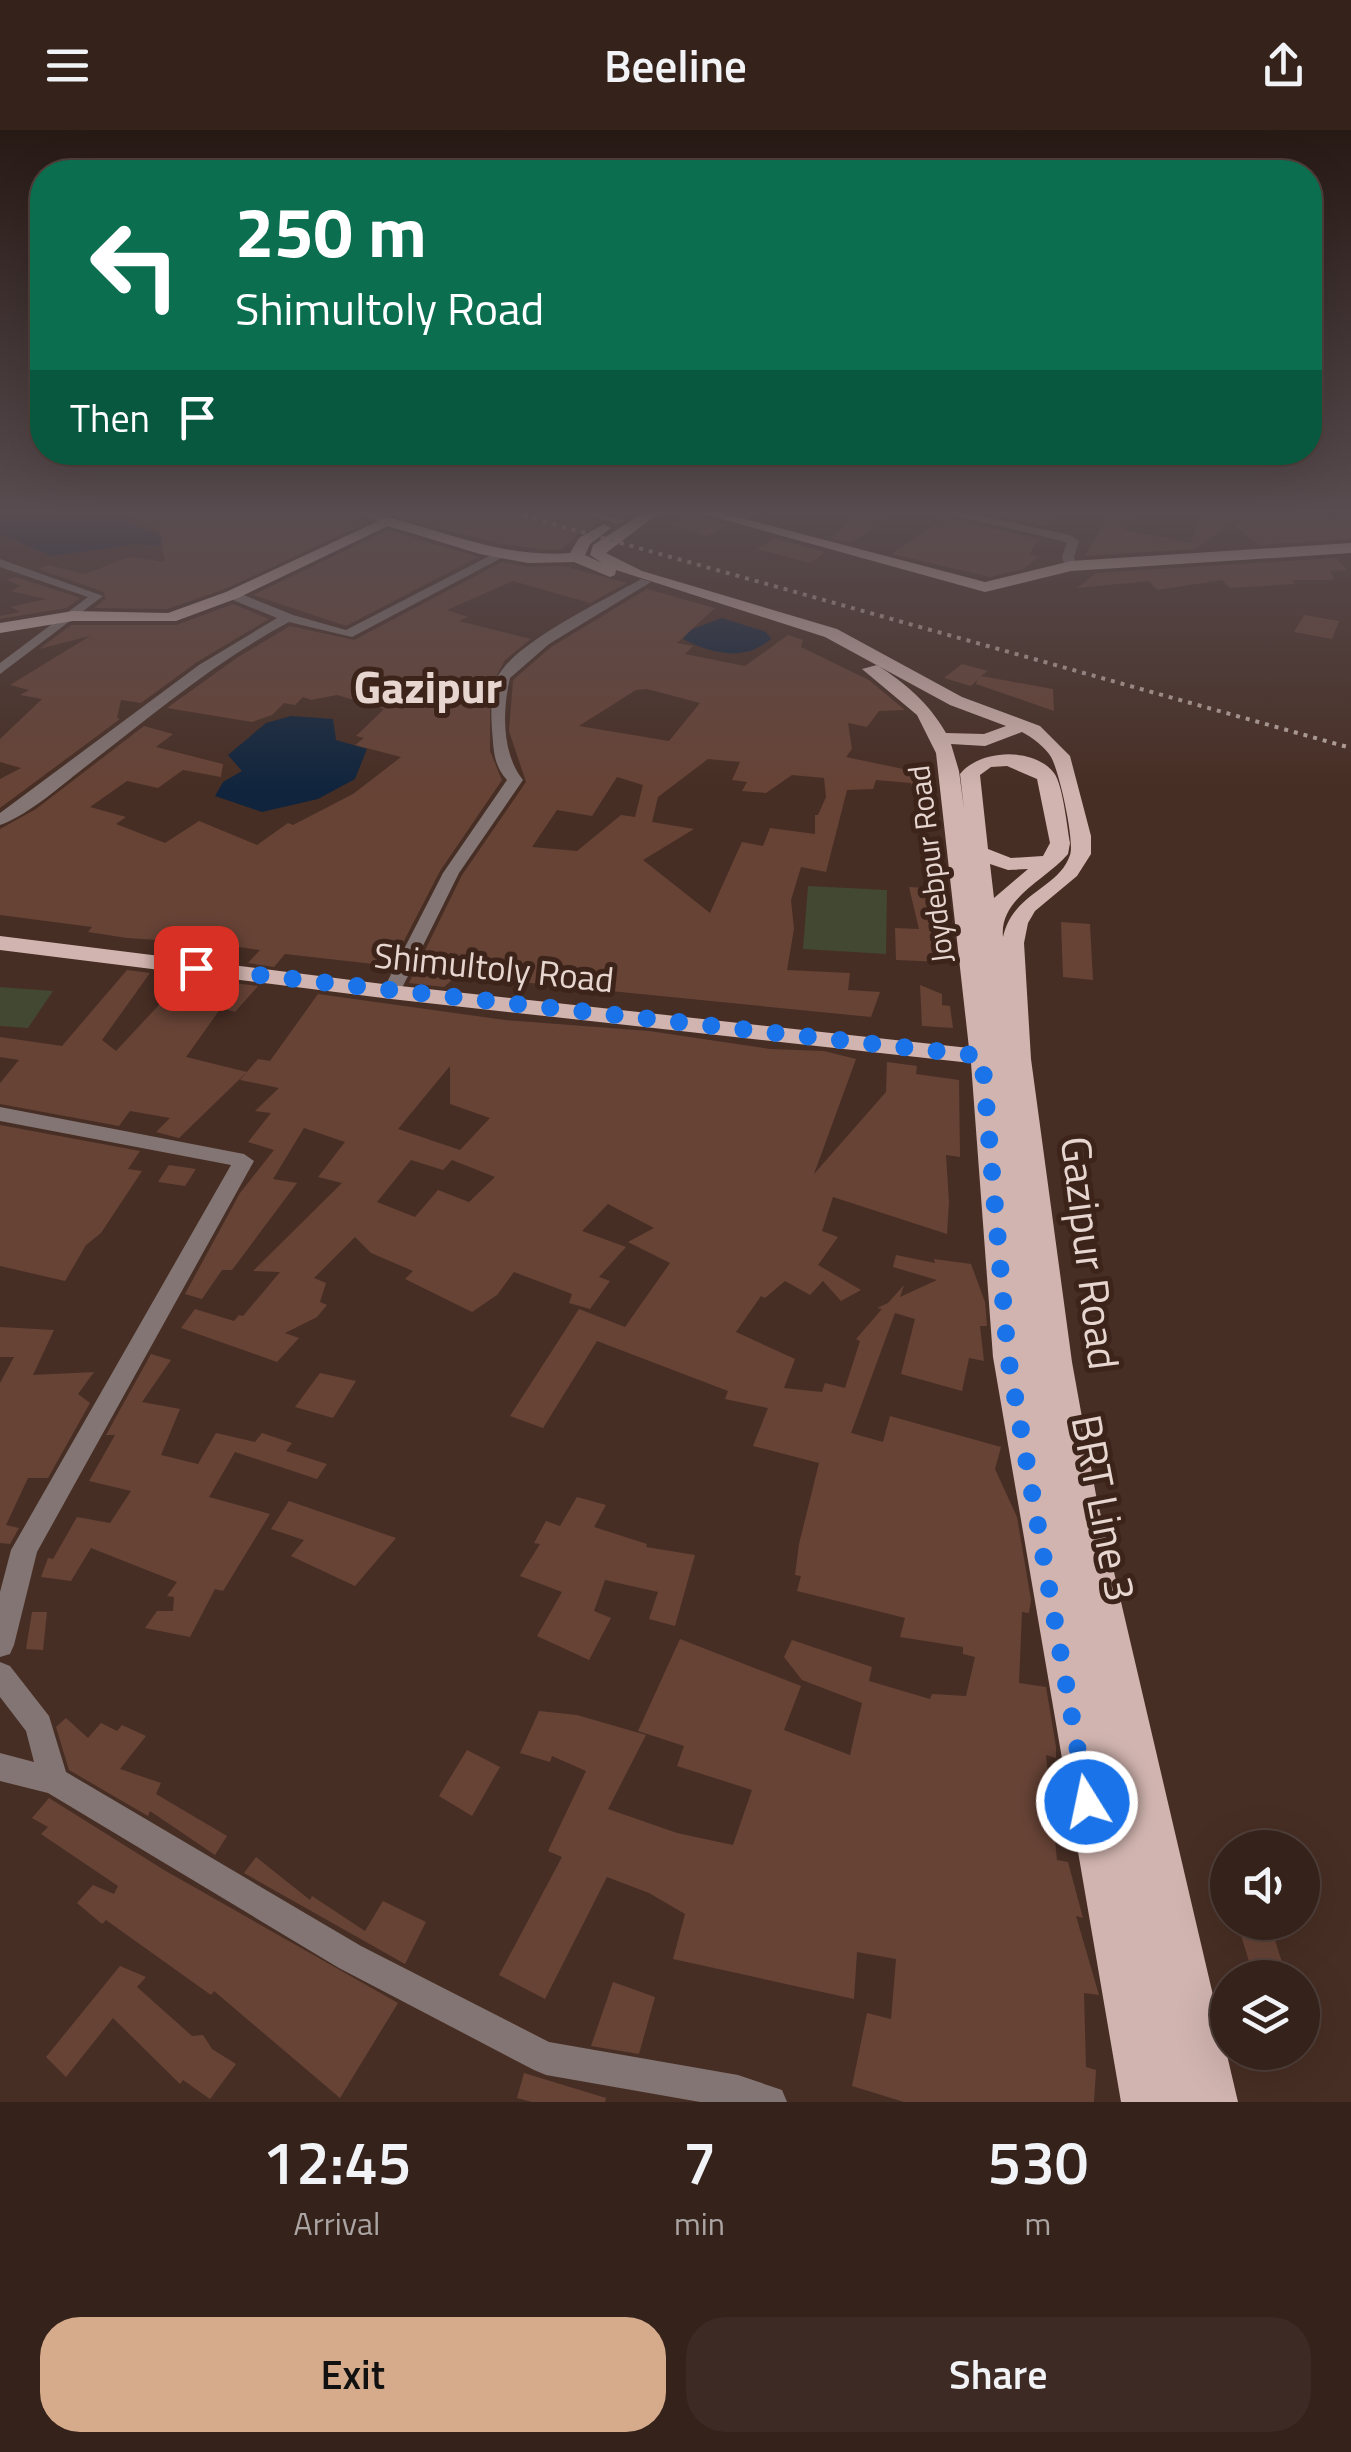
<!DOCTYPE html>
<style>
:root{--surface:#35221b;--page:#3d2a24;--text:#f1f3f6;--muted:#aaa4a3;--line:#4f3f3a;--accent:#d6ab8b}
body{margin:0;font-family:"Titillium Web",sans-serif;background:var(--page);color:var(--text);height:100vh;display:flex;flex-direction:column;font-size:38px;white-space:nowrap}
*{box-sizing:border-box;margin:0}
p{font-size:32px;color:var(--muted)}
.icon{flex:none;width:55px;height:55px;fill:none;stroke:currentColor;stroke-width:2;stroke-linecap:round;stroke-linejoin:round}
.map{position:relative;height:1972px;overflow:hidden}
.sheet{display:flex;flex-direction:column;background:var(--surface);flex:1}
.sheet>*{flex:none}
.hud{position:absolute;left:30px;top:30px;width:1292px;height:305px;border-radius:40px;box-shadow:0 10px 40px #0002,0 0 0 2px var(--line);background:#0b6e4f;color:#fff;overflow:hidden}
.fabs{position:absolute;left:1210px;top:1700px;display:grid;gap:20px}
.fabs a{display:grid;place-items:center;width:110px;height:110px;border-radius:50%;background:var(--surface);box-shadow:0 10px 40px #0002,0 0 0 2px var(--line);font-size:50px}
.pin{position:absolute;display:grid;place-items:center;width:85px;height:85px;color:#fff;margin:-42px;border-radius:20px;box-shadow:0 5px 15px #0006}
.me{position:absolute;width:110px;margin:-55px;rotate:350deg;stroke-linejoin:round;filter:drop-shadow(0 0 8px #0008)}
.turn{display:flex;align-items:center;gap:35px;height:210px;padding:0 40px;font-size:45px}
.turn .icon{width:130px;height:130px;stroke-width:2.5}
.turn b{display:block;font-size:70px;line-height:85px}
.then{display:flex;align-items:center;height:95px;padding:0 40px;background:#0003;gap:20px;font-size:38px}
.eta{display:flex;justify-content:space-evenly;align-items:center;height:170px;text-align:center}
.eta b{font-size:60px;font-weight:600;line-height:70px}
.cta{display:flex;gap:20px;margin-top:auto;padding:20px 40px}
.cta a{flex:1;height:115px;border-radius:40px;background:var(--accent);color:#111;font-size:40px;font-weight:600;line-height:115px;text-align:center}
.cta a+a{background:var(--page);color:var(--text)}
header{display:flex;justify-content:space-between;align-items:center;height:130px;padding:0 40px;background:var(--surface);font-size:45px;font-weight:600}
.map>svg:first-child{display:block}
</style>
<header><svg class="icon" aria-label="menu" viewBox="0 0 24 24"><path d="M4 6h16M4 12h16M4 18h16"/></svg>Beeline<svg class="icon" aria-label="share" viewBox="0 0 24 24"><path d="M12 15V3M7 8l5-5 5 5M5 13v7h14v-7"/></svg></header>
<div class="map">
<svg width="1351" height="1972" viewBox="0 0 1351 1972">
<rect width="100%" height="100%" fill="#472e24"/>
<!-- green -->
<g fill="#434832">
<polygon points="808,756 887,760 886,824 803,819"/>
<polygon points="0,857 53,861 28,898 0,896"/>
</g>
<!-- water -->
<g fill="#10253d">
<polygon points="0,383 109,383 166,408 157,416 137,414 52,426 0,404"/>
<path d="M 722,488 L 766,502 L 771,509 C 745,532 712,524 683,509 L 690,500 Z"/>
<polygon points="291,586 333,589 336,610 367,619 355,649 318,669 262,682 215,666 223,652 242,641 228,625 266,593"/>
</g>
<!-- building -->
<g fill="#674336" fill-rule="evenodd">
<polygon points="125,383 349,383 368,392 225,459 167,479 94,478 105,469 104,462 38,439 48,435 85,444 129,427 165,432 160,400"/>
<polygon points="380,383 577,383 599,392 577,405 562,419 546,420 501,414"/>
<polygon points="692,383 699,387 730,395 706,406 671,395"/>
<polygon points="980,383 1057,383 1048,396"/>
<polygon points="1110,383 1137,383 1124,400 1191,413 1202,383 1297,383 1336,391 1351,383 1351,409 1259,415 1231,393 1195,419 1085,426"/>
<polygon points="857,385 887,390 851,413 831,408"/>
<polygon points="946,387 1039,409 1029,424 1039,427 1023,439 990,447 892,424"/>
<polygon points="388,400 478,427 346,496 253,465"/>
<polygon points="775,408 825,422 810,433 757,419"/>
<polygon points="1336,428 1347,440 1330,441 1334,450 1291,450 1295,454 1230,458 1222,450 1157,460 1149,451 1077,458 1096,443"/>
<polygon points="502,432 528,437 564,436 627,453 590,473 513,451 447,480 468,487 459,491 531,509 505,530 490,558 490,621 502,650 440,741 391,836 285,824 274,837 248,833 260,820 175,808 172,811 127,808 88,802 92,797 0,785 0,699 36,679 144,596 173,604 156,617 223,634 221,647 183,640 158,658 127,651 90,677 126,687 116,694 165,713 199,691 257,715 288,693 293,695 353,664 401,627 355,615 364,608 356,606 384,579 337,565 311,570 303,567 295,575 284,573 272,585 252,592 167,578 238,527 290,496 354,510"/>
<polygon points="16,447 80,468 67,478 0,489 0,486 20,482 11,477 46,469 11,461 21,456 6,450"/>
<path d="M 647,459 L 715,478 L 677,513 L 693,516 L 685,524 L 745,536 L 788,505 L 803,510 L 801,517 L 869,550 L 905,580 L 879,581 L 867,597 L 848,593 L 852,619 L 846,627 L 908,640 L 908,637 L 934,639 L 933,668 L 929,667 L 931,700 L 921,701 L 911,653 L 876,650 L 873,659 L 847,660 L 826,742 L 801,737 L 791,770 L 794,799 L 787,840 L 850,843 L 848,860 L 880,862 L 871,887 L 520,852 L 527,834 L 467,828 L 454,848 L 444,857 L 409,853 L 462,745 L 526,652 L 509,601 L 513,550 L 551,517 ZM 647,559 L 700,573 L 669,611 L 579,596 L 636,560 ZM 708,629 L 740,632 L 732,650 L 747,652 L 742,661 L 766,663 L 792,645 L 824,648 L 826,667 L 818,685 L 815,685 L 815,704 L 770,698 L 763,716 L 742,712 L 710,783 L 643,730 L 694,699 L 652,692 L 658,667 ZM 617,647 L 643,655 L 635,687 L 621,685 L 577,721 L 532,717 L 557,680 L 592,686 Z"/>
<polygon points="233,474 269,489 197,532 141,573 121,570 117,588 120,589 0,678 0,649 21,638 0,632 0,609 42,569 20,565 29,560 10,555 90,506 39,519 71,495 176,495"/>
<polygon points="1304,485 1339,491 1332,509 1294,502"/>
<polygon points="962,534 988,541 981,546 1053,559 1054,581 976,554 977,550 971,556 944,548"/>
<polygon points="909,757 942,759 946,790 937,790 944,832 896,830 895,798 919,799"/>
<polygon points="1061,792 1090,794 1093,850 1063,847"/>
<polygon points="127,840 150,843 102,910 116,921 185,847 258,856 235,882 221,878 186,927 247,942 179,1008 156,1002 170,988 130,981 119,996 0,974 0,953 19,930 0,927 0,907 62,916"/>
<polygon points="920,855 942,864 942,875 950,876 953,898 922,896"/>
<path d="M 318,864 L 505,890 L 649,901 L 770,919 L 824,921 L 856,929 L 814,1044 L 886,962 L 887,932 L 917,936 L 916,944 L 959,950 L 960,1027 L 946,1025 L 949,1072 L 947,1104 L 833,1067 L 822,1101 L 838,1107 L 818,1135 L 861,1160 L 841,1171 L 823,1151 L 810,1165 L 785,1151 L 765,1168 L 761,1166 L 736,1202 L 795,1229 L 784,1258 L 822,1262 L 825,1253 L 845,1258 L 860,1211 L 856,1209 L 882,1179 L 877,1178 L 888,1173 L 904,1155 L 900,1167 L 937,1150 L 893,1137 L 896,1125 L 935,1133 L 934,1129 L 971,1134 L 985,1172 L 987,1196 L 980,1196 L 984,1231 L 969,1228 L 962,1261 L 901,1244 L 915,1189 L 895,1183 L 851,1303 L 883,1312 L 890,1286 L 1001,1317 L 995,1339 L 1017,1387 L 1031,1470 L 1029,1483 L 1022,1482 L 1019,1553 L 1046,1557 L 1056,1617 L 1056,1628 L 1046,1625 L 1057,1730 L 1068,1732 L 1083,1788 L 1076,1786 L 1099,1865 L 1084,1863 L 1086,1937 L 1096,1940 L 1094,1972 L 904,1972 L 852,1956 L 867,1883 L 891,1889 L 896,1829 L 857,1822 L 854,1869 L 673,1829 L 685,1784 L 649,1763 L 607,1747 L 545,1869 L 499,1845 L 562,1727 L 548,1721 L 586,1641 L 552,1626 L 550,1632 L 520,1623 L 539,1581 L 577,1585 L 646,1605 L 608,1679 L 677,1703 L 733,1715 L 752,1660 L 677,1636 L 684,1616 L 638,1601 L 680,1509 L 801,1556 L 784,1600 L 850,1625 L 862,1573 L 802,1550 L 784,1527 L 792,1510 L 872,1537 L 869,1551 L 930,1569 L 932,1564 L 966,1566 L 975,1527 L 963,1524 L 963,1517 L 900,1507 L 905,1488 L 797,1461 L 801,1446 L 795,1445 L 799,1414 L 819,1333 L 753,1316 L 768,1278 L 725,1269 L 728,1261 L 597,1211 L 543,1298 L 510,1286 L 579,1179 L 625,1197 L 670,1133 L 628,1112 L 654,1098 L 608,1074 L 582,1101 L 626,1117 L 599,1147 L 610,1151 L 590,1179 L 569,1173 L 572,1164 L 514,1142 L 497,1165 L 472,1182 L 405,1149 L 413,1141 L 371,1123 L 355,1107 L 314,1148 L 326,1153 L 320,1172 L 327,1175 L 317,1187 L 285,1203 L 299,1208 L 277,1232 L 181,1198 L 195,1179 L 234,1191 L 239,1185 L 243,1186 L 280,1142 L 253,1141 L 342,1053 L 318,1047 L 345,1012 L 304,998 L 273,1049 L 297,1053 L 232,1140 L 222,1140 L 202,1169 L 185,1164 L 240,1063 L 274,1020 L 248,1012 L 271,983 L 255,981 L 279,958 L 240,950 L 258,929 L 270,931 ZM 450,936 L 450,974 L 490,988 L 460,1020 L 398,999 ZM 411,1030 L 443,1040 L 452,1030 L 495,1047 L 469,1072 L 438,1060 L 415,1087 L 377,1072 Z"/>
<polygon points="0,995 140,1021 128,1039 142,1041 101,1103 86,1115 65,1151 0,1136"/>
<polygon points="169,1035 196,1039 185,1056 158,1052"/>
<polygon points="0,1197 54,1200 33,1245 94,1242 78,1264 90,1273 48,1348 28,1348 6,1395 19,1398 10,1414 0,1413 0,1253 14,1227 0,1227"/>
<polygon points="151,1224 171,1230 142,1272 180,1279 161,1325 198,1334 216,1303 255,1312 262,1303 292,1313 286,1321 327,1334 317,1349 235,1322 209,1367 270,1384 223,1461 215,1459 190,1507 145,1498 157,1481 173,1481 174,1467 167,1466 177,1452 91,1418 71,1451 41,1447 48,1428 53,1429 77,1387 110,1393 131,1361 89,1351 115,1305 106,1305"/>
<polygon points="320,1243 356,1251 333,1288 295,1277"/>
<polygon points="577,1367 606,1375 594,1397 647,1414 646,1417 695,1425 675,1496 649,1489 658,1462 605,1450 594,1481 611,1488 589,1530 537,1506 562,1462 520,1446 540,1414 534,1413 546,1391 560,1396"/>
<polygon points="289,1371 396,1408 355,1456 291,1426 304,1410 271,1399"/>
<polygon points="32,1482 47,1482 43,1520 26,1519"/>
<polygon points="66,1588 88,1608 101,1593 117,1601 122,1595 146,1606 120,1639 161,1653 156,1664 227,1706 215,1725 150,1681 148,1686 69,1640 56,1597"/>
<polygon points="467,1620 500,1637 472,1686 439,1666"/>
<polygon points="49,1668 164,1740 398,1873 340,1968 214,1861 211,1865 106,1790 102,1794 77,1773 93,1755 114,1764 118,1756 41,1704 48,1697 32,1688"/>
<polygon points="256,1727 310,1770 312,1766 365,1801 383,1771 426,1792 405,1834 244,1743"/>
<polygon points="1237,1792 1269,1792 1282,1832 1250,1835"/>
<polygon points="120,1836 146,1847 137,1857 192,1906 203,1905 212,1919 236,1934 210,1969 183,1950 180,1954 113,1888 66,1947 46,1927"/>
<polygon points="613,1852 655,1867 639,1924 591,1916"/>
<polygon points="524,1943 606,1968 605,1972 532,1972 517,1968"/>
</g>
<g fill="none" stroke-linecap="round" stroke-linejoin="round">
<!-- minor -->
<g fill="#837573" fill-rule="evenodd">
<polygon points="353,383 370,383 393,391 387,394"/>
<polygon points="581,383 599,383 624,391 618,394"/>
<polygon points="944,383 964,383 1070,405 1079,411 1074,427 1077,436 1071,440 1065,436 1062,427 1067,413 1062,411"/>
<path d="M 497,422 L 507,425 L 352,507 L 289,492 C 216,531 154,584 89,634 C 64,653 29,685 0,695 L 0,683 L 199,535 L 277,488 L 228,468 L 228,462 L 236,462 L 293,485 L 346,500 Z"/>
<polygon points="0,429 103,466 0,544 0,533 88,467 0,437"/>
<path d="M 641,449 L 651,452 L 549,514 L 510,548 C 502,581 502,624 523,650 L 459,743 L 400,862 L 391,867 L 385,866 L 382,862 L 443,743 L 507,650 C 493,634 494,621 492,600 C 491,583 490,561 498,546 C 517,511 605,470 641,449 Z"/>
<polygon points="0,977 244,1024 254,1031 37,1422 14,1515 10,1524 0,1527 0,1462 11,1420 231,1035 0,991"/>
<polygon points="0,1532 10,1536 49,1586 66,1642 361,1816 549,1912 738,1945 782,1960 787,1972 700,1972 546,1945 534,1940 339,1838 48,1663 0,1651 0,1623 34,1632 26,1601 0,1567"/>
</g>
<!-- major -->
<g fill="#d1b4af" fill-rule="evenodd">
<path d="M 643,383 L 659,383 L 606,423 L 642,441 L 837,499 L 962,567 L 1040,596 L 1070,626 L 1091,706 L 1091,724 L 1077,746 L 1035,781 L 1028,793 L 1024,813 L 1031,929 L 1072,1232 L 1096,1365 L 1238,1972 L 1121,1972 L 993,1227 L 971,933 L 391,869 L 0,820 L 0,806 L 391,855 L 969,918 L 936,623 L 917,585 L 862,539 L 877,535 C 905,553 929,573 946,603 L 984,604 L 1006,596 L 950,575 L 825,507 L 616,440 L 615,445 L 610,447 L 574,432 L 528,433 L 480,424 L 388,396 L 238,468 L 176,491 L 73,491 L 0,503 L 0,493 L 73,481 L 168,483 L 226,462 L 387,387 C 449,403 505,428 570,423 L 579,408 L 604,394 L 611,398 L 590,414 L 585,425 L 602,433 L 590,425 L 593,415 ZM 1022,602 C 1032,607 1046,618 1051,627 C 1059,640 1075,712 1070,725 C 1059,759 1013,762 1003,807 C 999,768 1046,750 1068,724 L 1070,713 C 1067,697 1063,655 1054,643 C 1033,616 979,620 960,644 L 964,679 L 959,641 L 951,614 L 985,616 ZM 1007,636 L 1037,649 L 1050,713 L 1043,726 L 1011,728 L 988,719 L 980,645 L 991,637 ZM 990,734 L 1008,740 L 1028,739 L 994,768 Z"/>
<polygon points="700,383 722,383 985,452 1071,431 1351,413 1351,423 1071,441 985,462"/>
</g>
<!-- rail -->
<polyline stroke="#bdaaa3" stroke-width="4" stroke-dasharray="4 6" stroke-linecap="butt" points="514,383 1351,618"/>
</g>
<!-- sky -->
<linearGradient id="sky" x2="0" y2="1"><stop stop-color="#271914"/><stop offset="0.58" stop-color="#584c50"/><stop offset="1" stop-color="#584c50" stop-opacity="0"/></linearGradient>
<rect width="1351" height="659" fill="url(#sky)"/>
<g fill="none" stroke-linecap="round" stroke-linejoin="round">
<!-- route -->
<polyline stroke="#1a73e8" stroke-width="18" stroke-dasharray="0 32.4" points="196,838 982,926 1008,1227 1087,1672"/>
</g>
<g text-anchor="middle" stroke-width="10" stroke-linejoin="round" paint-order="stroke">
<!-- far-street labels -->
<g font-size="30" fill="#e7d6d0" stroke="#3c241b">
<text transform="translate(931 734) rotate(-97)" y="10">Joydebpur Road</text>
</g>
<!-- street labels -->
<g font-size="35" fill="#e7d6d0" stroke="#3c241b">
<text transform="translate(494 838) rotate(6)" y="12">Shimultoly Road</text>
</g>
<!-- near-street labels -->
<g font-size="42" fill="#e7d6d0" stroke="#3c241b">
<text transform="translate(1090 1123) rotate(83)" y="15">Gazipur Road</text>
<text transform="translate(1104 1378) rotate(79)" y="15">BRT Line 3</text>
</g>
<!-- far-town labels -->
<g font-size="45" font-weight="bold" fill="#e7d6d0" stroke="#3c241b">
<text x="428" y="573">Gazipur</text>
</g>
</g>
</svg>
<div class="fabs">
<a><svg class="icon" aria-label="sound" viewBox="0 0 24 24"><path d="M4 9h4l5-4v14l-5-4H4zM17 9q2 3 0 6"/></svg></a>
<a><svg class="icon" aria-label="layers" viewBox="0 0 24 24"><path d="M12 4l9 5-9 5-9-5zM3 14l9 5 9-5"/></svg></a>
</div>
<div class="pin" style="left:196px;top:838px;background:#d93025"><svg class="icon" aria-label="arrive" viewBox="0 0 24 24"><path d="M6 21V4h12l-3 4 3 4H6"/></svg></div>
<svg class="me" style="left:1087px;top:1672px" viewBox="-20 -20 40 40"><circle r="17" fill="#1a73e8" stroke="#fff" stroke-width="3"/><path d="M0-11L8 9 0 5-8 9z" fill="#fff"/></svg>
<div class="hud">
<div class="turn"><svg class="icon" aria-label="left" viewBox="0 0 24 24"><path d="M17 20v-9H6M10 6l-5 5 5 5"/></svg><div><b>250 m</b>Shimultoly Road</div></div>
<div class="then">Then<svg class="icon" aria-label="arrive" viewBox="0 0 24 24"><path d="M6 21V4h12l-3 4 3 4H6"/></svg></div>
</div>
</div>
<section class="sheet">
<div class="eta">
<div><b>12:45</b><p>Arrival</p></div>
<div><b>7</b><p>min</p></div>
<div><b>530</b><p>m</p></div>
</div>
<div class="cta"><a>Exit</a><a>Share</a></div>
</section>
